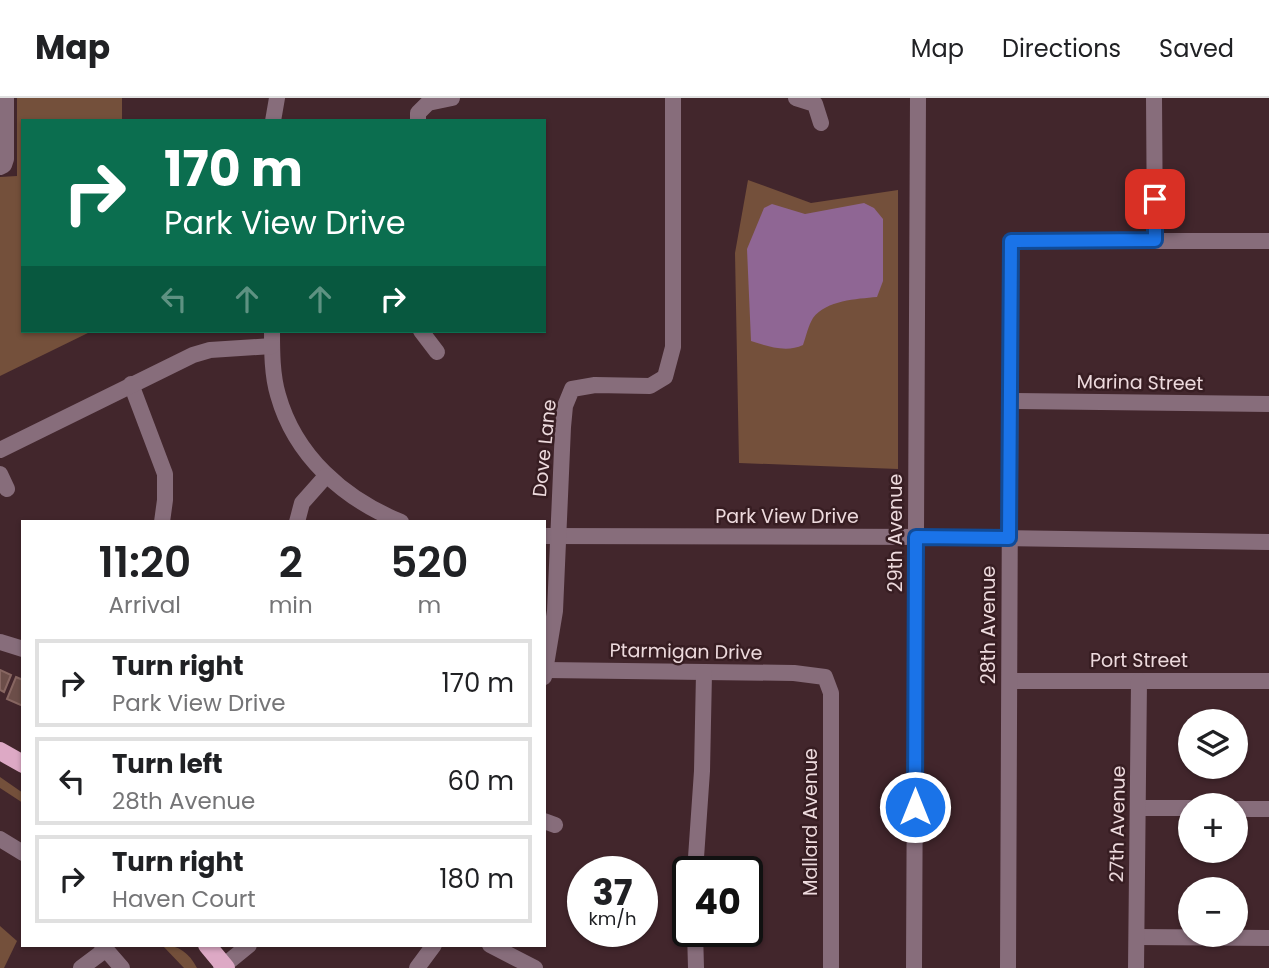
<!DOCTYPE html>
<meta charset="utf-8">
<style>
:root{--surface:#fff;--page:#f2f2f2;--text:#202124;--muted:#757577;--line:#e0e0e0}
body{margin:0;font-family:Poppins,sans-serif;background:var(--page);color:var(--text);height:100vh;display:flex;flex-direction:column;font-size:26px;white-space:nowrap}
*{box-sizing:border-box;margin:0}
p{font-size:23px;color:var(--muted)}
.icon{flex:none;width:38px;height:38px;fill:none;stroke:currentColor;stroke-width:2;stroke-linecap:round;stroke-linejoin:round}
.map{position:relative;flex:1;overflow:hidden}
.sheet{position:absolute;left:21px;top:422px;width:525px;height:427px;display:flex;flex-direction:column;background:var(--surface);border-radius:0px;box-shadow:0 2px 5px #0004}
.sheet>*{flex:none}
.guide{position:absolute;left:21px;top:21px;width:525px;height:214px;border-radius:0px;box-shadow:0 2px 5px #0004;background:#0b6e4f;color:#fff;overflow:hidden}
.fabs{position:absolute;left:1178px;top:611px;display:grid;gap:14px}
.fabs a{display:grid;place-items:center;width:70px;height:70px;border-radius:50%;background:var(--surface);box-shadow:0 2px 5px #0004;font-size:35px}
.speed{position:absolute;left:567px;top:758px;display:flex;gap:14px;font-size:35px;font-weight:700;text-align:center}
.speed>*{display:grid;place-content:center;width:91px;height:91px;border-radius:50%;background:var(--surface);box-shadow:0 2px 5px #0004;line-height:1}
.speed small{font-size:18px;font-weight:400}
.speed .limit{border:4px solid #111;border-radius:10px;background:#fff;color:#111}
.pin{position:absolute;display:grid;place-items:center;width:60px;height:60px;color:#fff;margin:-30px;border-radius:14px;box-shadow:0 4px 10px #0006}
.me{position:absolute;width:77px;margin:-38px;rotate:0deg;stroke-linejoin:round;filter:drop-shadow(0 0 5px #0008)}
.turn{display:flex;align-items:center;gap:24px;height:147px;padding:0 28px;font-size:32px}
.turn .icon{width:91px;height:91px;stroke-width:2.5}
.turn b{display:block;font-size:49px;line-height:60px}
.lanes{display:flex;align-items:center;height:66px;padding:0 28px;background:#0003;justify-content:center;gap:35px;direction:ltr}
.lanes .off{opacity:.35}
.eta{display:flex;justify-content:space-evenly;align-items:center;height:119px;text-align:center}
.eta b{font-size:42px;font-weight:600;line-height:49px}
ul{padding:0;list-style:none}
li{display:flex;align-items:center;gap:21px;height:88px;margin:0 14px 10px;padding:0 14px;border:4px solid var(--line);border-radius:0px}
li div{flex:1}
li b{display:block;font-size:26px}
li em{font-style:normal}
header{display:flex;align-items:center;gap:42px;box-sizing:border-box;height:98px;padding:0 35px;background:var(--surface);border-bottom:2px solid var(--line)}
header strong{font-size:33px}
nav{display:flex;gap:38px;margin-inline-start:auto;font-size:24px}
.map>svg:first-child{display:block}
</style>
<header>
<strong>Map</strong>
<nav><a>Map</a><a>Directions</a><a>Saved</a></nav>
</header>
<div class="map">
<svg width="1269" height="870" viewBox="0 0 1269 870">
<rect width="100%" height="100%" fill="#42262c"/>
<!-- green -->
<g fill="#74503b">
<polygon points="17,0 122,0 122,23 23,23 23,233 92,233 0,278 0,79 17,78"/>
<polygon points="748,82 811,105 898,92 898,371 739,365 735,155"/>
<polygon points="0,679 23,695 23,705 0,690"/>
<polygon points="0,828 17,843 4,870 0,870"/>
<path d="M 162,847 C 179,847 189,855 197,870 L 184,870 Z"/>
</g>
<!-- water -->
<path fill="#8f6694" d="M 864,105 L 874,110 L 883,121 L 883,183 L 877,199 C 856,201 827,202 813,220 C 808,228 806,239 803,247 C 786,255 767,248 751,243 L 747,151 L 764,110 L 772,106 L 805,116 Z"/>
<!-- building -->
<g fill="#6c4e49" stroke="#876661" stroke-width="2">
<polygon points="0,572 11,577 4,594 0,592"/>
<polygon points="16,579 23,582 23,608 7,601"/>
</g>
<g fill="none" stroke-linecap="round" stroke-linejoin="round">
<!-- minor -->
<g stroke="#876d7b" stroke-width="16">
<polyline points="796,0 815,6 821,25"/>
<polyline points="1154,0 1155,142"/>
<polyline points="273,23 277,0"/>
<polyline points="418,23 418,15 428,5 452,0"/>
<polyline points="0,69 4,67 6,61 6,0"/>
<path d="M 272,233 C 272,253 272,277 278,297 C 295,358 344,401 401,424"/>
<polyline points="421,233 437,254"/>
<polyline points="131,286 165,376 165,402 162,424"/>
<polyline points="1010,303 1269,306"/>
<polyline points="0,352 193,257 210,252 272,248"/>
<polyline points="0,376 7,391"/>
<polyline points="297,424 302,405 326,378"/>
<polyline points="544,438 939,439 1269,444"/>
<polyline points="0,544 23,551"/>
<polyline points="546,572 794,575 825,579 831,595 831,870"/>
<polyline points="544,579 555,513 563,329 565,308 572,291 595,287 650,288 665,279 673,249 673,0"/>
<polyline points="1010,583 1269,583"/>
<polyline points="1138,710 1190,710"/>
<polyline points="1236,711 1269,711"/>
<polyline points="544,723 555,727"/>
<polyline points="0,741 23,755"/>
<polyline points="695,774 702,673 704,575"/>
<polyline points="695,833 696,870"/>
<polyline points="1137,839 1269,840"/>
<polyline points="102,847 122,870"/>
<polyline points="490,847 535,870"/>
<polyline points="81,870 105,852"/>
<polyline points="221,870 249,847"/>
<polyline points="417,870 434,847"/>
<polyline points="914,870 918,0"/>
<polyline points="1008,870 1011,143 1269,143"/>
<polyline points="1136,870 1139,583"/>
</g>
<!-- major -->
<g stroke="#dda9c5" stroke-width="18">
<polyline points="0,653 23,666"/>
<polyline points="207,847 226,870"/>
</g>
</g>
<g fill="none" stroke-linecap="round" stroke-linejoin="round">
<!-- route casing -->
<g stroke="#114b97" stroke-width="18">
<polyline id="route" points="915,709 916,439 1009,440 1011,143 1155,142 1155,101"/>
</g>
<!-- route -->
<use href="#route" stroke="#1a73e8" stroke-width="12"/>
</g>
<g text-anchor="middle" stroke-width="5" stroke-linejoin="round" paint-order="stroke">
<!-- street labels -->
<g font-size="19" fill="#eddadd" stroke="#371d22">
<text transform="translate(1140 284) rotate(1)" y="7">Marina Street</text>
<text transform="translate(544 350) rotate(-84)" y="7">Dove Lane</text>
<text x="787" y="425">Park View Drive</text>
<text transform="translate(895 435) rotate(-90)" y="7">29th Avenue</text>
<text transform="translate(988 527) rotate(-90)" y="7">28th Avenue</text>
<text transform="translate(686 553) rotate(1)" y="7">Ptarmigan Drive</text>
<text x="1139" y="569">Port Street</text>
<text transform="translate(810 724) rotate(-90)" y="7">Mallard Avenue</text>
<text transform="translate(1117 726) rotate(-89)" y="7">27th Avenue</text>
</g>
</g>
</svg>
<div class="fabs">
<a><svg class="icon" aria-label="layers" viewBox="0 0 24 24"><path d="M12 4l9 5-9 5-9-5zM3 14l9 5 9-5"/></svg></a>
<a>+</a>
<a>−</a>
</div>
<div class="speed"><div>37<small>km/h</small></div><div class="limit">40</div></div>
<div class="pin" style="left:1155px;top:101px;background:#d93025"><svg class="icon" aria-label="arrive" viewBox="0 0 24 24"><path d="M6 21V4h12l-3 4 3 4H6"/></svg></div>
<svg class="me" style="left:915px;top:709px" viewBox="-20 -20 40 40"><circle r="17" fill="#1a73e8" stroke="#fff" stroke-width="3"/><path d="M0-11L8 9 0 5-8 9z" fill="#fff"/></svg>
<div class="guide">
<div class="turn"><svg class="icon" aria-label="right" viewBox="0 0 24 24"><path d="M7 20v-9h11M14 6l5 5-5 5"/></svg><div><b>170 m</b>Park View Drive</div></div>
<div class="lanes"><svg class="icon off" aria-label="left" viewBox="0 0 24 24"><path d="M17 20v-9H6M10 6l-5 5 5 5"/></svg><svg class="icon off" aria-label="ahead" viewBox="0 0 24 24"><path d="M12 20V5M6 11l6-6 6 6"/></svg><svg class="icon off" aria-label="ahead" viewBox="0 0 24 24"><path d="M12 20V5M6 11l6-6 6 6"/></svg><svg class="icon" aria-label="right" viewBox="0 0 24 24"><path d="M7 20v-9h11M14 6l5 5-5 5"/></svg></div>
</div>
<section class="sheet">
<div class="eta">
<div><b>11:20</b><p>Arrival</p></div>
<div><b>2</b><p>min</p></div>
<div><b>520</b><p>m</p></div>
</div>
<ul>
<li><svg class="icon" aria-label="right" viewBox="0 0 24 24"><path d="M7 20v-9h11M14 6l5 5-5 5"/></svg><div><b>Turn right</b><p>Park View Drive</p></div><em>170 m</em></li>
<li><svg class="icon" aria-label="left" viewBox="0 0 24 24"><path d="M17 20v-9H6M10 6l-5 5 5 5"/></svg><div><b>Turn left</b><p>28th Avenue</p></div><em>60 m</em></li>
<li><svg class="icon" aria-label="right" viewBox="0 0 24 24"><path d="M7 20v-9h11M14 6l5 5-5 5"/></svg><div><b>Turn right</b><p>Haven Court</p></div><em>180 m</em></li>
</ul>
</section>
</div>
